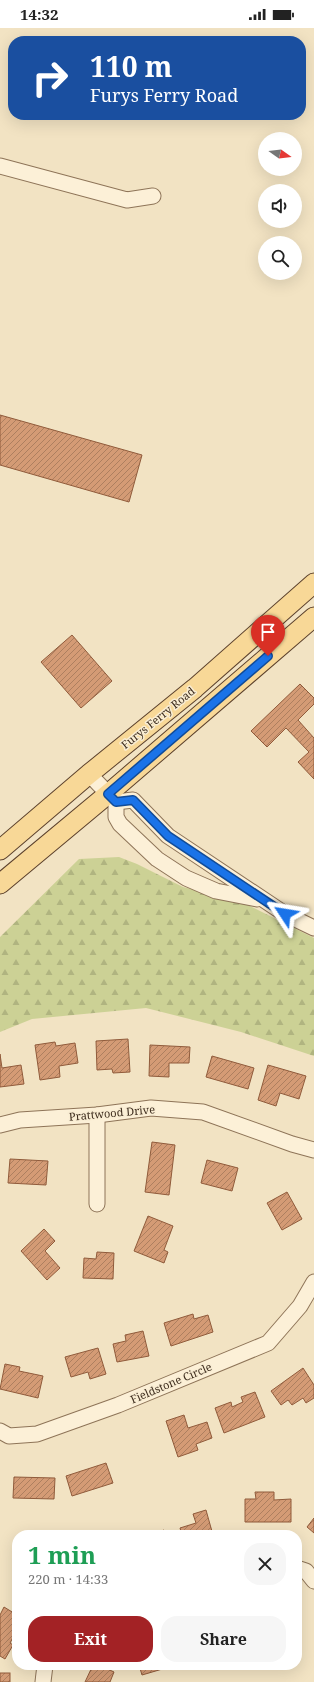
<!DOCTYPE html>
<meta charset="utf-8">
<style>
:root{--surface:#fff;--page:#f6f6f6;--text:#222;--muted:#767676;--accent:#a32225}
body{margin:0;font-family:"Noto Serif",serif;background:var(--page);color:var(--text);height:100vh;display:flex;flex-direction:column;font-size:15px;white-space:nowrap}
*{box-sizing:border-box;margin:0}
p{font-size:13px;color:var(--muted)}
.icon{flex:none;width:22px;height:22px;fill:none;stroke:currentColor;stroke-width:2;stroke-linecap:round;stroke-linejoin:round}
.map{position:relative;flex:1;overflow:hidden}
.side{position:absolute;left:12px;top:1502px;width:290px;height:140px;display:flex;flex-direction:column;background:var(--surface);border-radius:16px;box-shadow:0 4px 16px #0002}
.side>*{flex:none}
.top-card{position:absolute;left:8px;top:8px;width:298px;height:84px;border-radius:16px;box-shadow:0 4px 16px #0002;background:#1a4fa0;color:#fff;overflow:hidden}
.needle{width:26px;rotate:104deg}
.controls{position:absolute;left:258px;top:104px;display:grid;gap:8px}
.controls a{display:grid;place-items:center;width:44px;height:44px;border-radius:50%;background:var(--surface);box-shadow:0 4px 16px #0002;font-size:20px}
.pin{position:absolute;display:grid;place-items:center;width:34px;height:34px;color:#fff;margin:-41px -17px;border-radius:50% 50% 50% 0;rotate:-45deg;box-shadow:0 0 4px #0007}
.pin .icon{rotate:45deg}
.me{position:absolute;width:44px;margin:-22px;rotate:303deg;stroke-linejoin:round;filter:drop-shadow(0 0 3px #0008)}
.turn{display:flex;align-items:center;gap:14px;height:84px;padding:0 16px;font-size:18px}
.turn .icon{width:52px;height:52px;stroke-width:2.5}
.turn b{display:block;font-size:28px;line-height:34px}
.round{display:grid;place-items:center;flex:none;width:42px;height:42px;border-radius:16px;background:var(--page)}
.head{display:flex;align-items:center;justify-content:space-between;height:68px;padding:0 16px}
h1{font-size:24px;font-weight:700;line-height:30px;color:#1e9e55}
.primary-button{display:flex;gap:8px;margin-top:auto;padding:8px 16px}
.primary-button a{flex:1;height:46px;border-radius:16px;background:var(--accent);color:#fff;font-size:16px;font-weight:700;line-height:46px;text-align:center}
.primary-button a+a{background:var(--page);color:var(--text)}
.status{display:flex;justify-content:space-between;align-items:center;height:28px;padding:0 20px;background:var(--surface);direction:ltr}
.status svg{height:11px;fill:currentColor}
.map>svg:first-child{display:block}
</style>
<div class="status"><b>14:32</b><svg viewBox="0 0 49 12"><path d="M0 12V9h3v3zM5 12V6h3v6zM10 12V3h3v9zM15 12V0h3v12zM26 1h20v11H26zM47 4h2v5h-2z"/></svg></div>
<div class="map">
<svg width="314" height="1654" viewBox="0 0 314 1654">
<defs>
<pattern id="forest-firs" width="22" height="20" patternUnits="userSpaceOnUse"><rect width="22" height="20" fill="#ccd195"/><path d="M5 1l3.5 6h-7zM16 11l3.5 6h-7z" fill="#b0b480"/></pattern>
<pattern id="building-hatch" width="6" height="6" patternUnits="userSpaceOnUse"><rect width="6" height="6" fill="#d49b75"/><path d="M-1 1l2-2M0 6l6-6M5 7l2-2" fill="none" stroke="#ad7f5f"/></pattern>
</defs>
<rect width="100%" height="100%" fill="#f2e3c3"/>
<!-- forest -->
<polygon fill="url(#forest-firs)" points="119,829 137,836 183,859 240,873 314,910 314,1028 241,1004 146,980 32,991 0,1004 0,909 79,831"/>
<!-- building -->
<g fill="url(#building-hatch)" stroke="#905b3b">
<polygon points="0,387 142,427 129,474 0,437"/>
<polygon points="72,607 112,653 81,680 41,634"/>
<polygon points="300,656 314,670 314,676 298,692 314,710 314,751 298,734 309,724 286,700 267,719 251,703"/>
<polygon points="128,1011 130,1044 113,1045 112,1041 97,1042 96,1013"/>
<polygon points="55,1014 56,1018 75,1015 78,1035 59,1038 60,1049 40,1052 35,1017"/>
<polygon points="150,1017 190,1019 189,1035 169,1035 169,1049 149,1048"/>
<polygon points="0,1026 2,1040 21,1037 24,1056 0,1059"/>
<polygon points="212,1028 254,1040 248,1061 206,1049"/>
<polygon points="268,1037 306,1048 299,1071 280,1065 276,1078 258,1072"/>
<polygon points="152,1114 175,1117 169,1167 145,1164"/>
<polygon points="10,1131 48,1133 46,1157 8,1155"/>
<polygon points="207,1132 238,1140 232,1163 201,1155"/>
<polygon points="287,1164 302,1191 282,1202 267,1175"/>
<polygon points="148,1188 173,1198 164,1222 168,1224 164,1235 134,1223"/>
<polygon points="44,1201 55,1213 45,1223 60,1240 47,1252 21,1223"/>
<polygon points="97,1224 114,1225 113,1251 83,1250 84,1230 96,1231"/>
<polygon points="193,1286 194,1291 208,1287 213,1304 171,1318 164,1295"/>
<polygon points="143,1303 149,1328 117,1334 113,1316 126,1313 125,1307"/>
<polygon points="98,1320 106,1346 90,1351 88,1344 71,1349 65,1329"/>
<polygon points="5,1336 20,1339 19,1343 43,1348 38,1370 0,1361"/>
<polygon points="303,1340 314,1357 314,1370 306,1375 303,1370 292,1377 288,1372 281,1377 271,1363"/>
<polygon points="255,1364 265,1389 224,1405 215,1380 231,1374 232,1379 243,1374 241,1369"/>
<polygon points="184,1387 188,1400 207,1394 212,1410 196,1416 198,1422 178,1429 166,1393"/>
<polygon points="106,1435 113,1455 72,1468 66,1448"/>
<polygon points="14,1449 55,1450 54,1471 13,1470"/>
<polygon points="255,1464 274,1464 274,1472 291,1471 291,1494 245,1494 245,1471 256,1471"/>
<polygon points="206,1482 213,1507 182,1507 180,1500 196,1495 193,1486"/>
<polygon points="314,1490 314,1505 307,1499"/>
<polygon points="164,1502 166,1507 150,1507"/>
<polygon points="4,1579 17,1587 17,1602 10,1615 13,1617 5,1631 0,1628 0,1587"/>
<polygon points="93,1637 99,1637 114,1644 110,1654 85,1654"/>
<polygon points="139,1637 176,1637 142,1647"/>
<rect x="0" y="1645" width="10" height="9"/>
</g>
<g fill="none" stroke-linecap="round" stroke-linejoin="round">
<!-- minor casing -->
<g stroke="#8e7458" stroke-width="17">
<g id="minor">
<polyline points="0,138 127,172 153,168"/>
<polyline points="89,746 116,774 116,789 120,796 157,831 186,850 216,863 257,871"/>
<polyline points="116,774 133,772 168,808 285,886 314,900"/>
<polyline points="97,1087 97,1176"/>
<polyline points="0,1097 20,1092 97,1087 151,1080 203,1084 292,1116 314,1122"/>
<polyline points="0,1403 9,1408 37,1406 118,1377 268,1315 300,1278 314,1254"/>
<polyline points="297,1540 306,1543 314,1553"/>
<polyline points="43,1654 45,1637"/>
</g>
</g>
<!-- major casing -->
<g stroke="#5c412c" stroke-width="21">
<g id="major">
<polyline points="0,822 89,746 195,660 314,555"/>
<polyline points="0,856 108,766 314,589"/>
</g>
</g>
<!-- minor -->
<use href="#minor" stroke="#fcf0d7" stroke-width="15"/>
<!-- major -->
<use href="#major" stroke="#f8d897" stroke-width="19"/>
</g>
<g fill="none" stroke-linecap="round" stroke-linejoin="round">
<!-- route casing -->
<g stroke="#114b97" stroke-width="10">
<polyline id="route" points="268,628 108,766 116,774 133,772 168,808 285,886"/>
</g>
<!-- route -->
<use href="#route" stroke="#1a73e8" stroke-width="7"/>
</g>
<g text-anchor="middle" stroke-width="3" stroke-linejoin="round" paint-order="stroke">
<!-- street labels -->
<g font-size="11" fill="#3d2c1d" stroke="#f9edd3">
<text transform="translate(158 690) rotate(-39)" y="4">Furys Ferry Road</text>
<text transform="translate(112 1085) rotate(-5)" y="4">Prattwood Drive</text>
<text transform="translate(171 1355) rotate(-23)" y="4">Fieldstone Circle</text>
</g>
</g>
</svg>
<div class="controls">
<a><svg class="needle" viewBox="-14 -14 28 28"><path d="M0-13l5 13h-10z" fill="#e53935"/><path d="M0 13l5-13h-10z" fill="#767676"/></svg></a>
<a><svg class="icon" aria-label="sound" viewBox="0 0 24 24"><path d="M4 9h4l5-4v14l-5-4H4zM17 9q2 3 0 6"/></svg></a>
<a><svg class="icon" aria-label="search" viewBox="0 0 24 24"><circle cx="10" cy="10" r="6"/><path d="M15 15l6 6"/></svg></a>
</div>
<div class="pin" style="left:268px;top:628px;background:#d93025"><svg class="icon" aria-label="arrive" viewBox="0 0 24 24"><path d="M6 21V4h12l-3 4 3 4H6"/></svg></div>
<svg class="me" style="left:285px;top:886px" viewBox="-20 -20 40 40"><path d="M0-17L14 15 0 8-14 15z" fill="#1a73e8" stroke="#fff" stroke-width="4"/></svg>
<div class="top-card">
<div class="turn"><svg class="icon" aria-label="right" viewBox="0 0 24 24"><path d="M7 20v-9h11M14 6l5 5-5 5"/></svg><div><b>110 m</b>Furys Ferry Road</div></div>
</div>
<section class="side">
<div class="head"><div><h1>1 min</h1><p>220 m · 14:33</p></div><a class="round"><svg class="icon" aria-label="close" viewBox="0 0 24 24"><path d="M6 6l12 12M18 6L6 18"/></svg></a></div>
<div class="primary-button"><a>Exit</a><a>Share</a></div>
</section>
</div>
